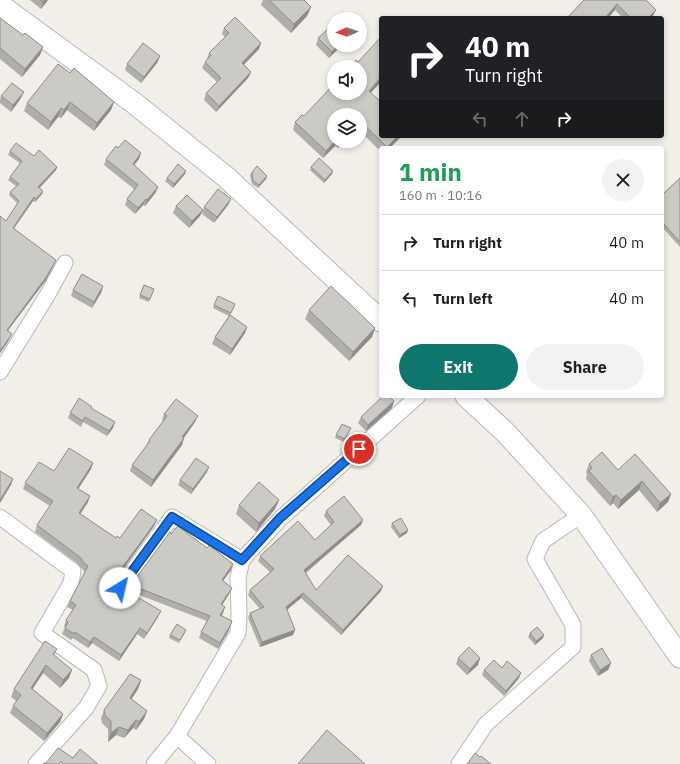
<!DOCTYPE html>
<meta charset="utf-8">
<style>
:root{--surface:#fff;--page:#f2f2f2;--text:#202124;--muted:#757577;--line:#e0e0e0;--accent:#0f766e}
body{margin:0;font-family:"IBM Plex Sans",sans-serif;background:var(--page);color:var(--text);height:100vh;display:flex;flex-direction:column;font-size:15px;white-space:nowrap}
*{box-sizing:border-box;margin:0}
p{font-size:13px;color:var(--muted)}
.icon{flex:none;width:22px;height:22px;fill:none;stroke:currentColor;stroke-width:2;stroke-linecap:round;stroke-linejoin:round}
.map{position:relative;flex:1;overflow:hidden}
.sheet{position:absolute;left:379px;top:146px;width:285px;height:252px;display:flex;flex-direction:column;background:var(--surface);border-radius:4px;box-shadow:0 2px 6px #0003}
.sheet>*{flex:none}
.hud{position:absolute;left:379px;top:16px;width:285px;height:122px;border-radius:4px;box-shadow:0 2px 6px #0003;background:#202124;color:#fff;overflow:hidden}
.needle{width:26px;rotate:268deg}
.controls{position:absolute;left:327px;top:12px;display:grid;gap:8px}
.controls a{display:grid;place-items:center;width:40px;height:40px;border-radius:50%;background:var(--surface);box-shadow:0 2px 6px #0003;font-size:20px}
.pin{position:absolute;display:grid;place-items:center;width:34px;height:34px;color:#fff;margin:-17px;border:2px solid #fff;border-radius:50%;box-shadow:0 1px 4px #0007}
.me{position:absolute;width:44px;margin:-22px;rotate:36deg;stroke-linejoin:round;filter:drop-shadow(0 0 3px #0008)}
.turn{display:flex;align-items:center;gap:14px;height:84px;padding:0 20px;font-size:18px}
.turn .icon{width:52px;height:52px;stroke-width:2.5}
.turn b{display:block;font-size:28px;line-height:34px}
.lanes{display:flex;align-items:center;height:38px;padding:0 20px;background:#0003;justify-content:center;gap:20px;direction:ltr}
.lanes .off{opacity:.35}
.round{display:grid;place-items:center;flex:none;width:42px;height:42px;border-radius:21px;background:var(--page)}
.head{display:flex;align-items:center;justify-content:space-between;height:68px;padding:0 20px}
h1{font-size:24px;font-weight:700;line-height:30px;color:#1e9e55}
.button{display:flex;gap:8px;margin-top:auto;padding:8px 20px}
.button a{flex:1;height:46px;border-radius:24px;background:var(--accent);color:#fff;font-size:16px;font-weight:700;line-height:46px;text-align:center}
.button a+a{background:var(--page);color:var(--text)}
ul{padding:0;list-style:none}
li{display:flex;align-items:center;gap:12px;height:56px;padding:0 20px;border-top:1px solid var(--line)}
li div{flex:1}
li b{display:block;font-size:15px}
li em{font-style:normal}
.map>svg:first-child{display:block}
</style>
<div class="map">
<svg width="680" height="764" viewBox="0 0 680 764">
<rect width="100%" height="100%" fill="#f1efe8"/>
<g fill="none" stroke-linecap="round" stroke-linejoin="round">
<!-- street casing -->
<g stroke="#b5b8bc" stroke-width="17">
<g id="street">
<polyline points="0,372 48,294 65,263"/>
<polyline points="0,517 73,571 71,583 42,633 94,670 99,686 86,708 36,764"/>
<polyline points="121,587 172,517 242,560"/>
<polyline points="177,736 208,764"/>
<polyline points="154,764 177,736 238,633 239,614 238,578 242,560 281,518 312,491 418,396"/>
<polyline points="459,764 486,724 573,647 573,625 535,559 543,541 581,515"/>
</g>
</g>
<!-- secondary casing -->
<g stroke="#b6babf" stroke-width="23">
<g id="secondary">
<polyline points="0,5 134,103 226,177 381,321"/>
<polyline points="466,396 506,433 581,515 680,657"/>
</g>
</g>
<!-- street -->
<use href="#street" stroke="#fff" stroke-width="15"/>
<!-- secondary -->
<use href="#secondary" stroke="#fff" stroke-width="21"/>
</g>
<!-- wall -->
<g fill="#afaea9">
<polygon points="30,0 48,0 41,9"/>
<polygon points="263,0 304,0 311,7 307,16 291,33 261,5"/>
<polygon points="584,0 646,0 653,16 652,18 623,18 615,10 608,18 567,18"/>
<polygon points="0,18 23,35 43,47 40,55 22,77 0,59"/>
<polygon points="224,28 259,49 244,65 251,72 248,78 216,112 204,100 206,93 217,82 202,68 205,62 207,59 209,53 225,37 222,34"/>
<polygon points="318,38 334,45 341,45 340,47 329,58 316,45"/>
<polygon points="160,56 157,63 141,83 125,70 127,64"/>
<polygon points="70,73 114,102 111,110 94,131 67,110 61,118 58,117 48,130 24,111 27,103"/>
<polygon points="371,93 390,148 381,148 381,152 360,131 360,115 334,141 344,141 338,148 335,146 323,158 293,130 295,122"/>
<polygon points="1,96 21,98 11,112 0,103 0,100"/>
<polygon points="118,148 141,153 139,159 134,165 156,192 145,206 143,205 135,214 125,205 127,199 134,189 104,165 106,159"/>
<polygon points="10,151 34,156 57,167 56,170 40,188 43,191 42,194 35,202 33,201 14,228 55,263 46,280 8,330 12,334 7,343 0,353 0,216 6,221 18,204 9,195 10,192 16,186 8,180 10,177 20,163 8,155"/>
<polygon points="311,167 332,174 324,183 310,170"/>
<polygon points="252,172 267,176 266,179 258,188 252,184 250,175"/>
<polygon points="185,174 173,188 165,181 167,178"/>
<polygon points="680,178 680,247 662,227 662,195"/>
<polygon points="231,199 228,205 214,223 202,214 204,207"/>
<polygon points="176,206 203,210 200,216 189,228 173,213"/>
<polygon points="144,285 154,289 149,302 139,298"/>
<polygon points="103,286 101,293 92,308 71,296 73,290"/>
<polygon points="235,304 230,315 247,327 245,333 230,355 212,344 215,337 229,316 213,308 214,305"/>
<polygon points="309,310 375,328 372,337 349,361 305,319"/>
<polygon points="392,408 366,431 358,423 361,417"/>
<polygon points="92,409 113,428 107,436 83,422 81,427 68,418 70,413"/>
<polygon points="164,414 195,422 184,438 182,445 151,487 130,471 132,465 146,446 149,440 163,421 162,420"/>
<polygon points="349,431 344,442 335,438 336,435"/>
<polygon points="93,463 91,469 78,489 88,502 80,514 116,538 120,538 157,520 154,526 114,581 115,584 118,588 122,590 126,589 130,586 231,570 223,581 229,594 222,605 225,607 222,615 229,630 218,649 199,638 201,632 207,621 134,593 133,595 158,617 144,639 137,634 119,661 92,643 88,648 73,638 71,640 62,634 65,627 64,626 66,620 73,610 67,607 70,601 85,572 82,569 78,564 35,532 37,525 50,506 23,489 25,483 54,471"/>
<polygon points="589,464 618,470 671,494 668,502 657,512 639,490 618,509 613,503 610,506 586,479 587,474 586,472"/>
<polygon points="207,472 191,494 178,485 180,480"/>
<polygon points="279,500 275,509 256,532 236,514 239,505"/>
<polygon points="326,511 363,520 361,525 306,573 316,590 381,591 341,635 301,598 287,610 295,630 293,635 260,647 248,618 250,613 260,609 248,595 250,590 270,572 258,561 260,556 315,540 331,525 324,516"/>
<polygon points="392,523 407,533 399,538 391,527"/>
<polygon points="186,630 185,633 179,643 169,638 170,635"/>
<polygon points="530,633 544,635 543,638 535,645 528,637"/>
<polygon points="57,649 54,655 69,678 60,688 43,673 32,689 63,714 60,722 44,741 10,713 13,706 16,701 11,697 14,689"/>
<polygon points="591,655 611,663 608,670 598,676 589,661"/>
<polygon points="458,658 480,658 478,665 467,675 456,664"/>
<polygon points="502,668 519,678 504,696 482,675 484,670"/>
<polygon points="141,680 138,689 131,699 147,711 144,719 136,730 133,728 124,738 116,735 108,742 108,729 102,723 101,718 104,710"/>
</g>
<!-- shaded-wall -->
<g fill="#8f8d8a">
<polygon points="45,0 48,0 41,9 43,2"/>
<polygon points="617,4 615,10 608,18 605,18"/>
<polygon points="311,7 307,16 291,33 294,24"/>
<polygon points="656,10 652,18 648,18"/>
<polygon points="261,43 259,49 239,69 242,63"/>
<polygon points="338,45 341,45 340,47 329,58 332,52"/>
<polygon points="43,47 40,55 22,77 25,69"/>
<polygon points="160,56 157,63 141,83 144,77"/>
<polygon points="251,72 248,78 216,112 219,106"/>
<polygon points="381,77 381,82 366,98 369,91"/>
<polygon points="24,92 21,98 11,112 13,105"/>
<polygon points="70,102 67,110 61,118 64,110"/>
<polygon points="114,102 111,110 94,131 97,123"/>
<polygon points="61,108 58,117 48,130 51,122"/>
<polygon points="398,136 402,136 390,148 386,148"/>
<polygon points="335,141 336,141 335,146 323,158 326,151"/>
<polygon points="340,141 344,141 338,148"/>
<polygon points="141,153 139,159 130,170 133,164"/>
<polygon points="57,167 56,170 37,190 38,187"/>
<polygon points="186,171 185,174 173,188 174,184"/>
<polygon points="333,171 332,174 324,183 325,180"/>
<polygon points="267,176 266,179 258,188 259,185"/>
<polygon points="158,187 156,192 145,206 147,200"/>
<polygon points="43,191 42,194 35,202 36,199"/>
<polygon points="34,197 33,201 12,231 13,228"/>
<polygon points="146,199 143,205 135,214 138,208"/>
<polygon points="231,199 228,205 214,223 217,217"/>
<polygon points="203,210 200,216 189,228 192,221"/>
<polygon points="56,260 46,280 6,333 7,330"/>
<polygon points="103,286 101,293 92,308 94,302"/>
<polygon points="247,327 245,333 230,355 232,349"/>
<polygon points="375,328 372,337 349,361 353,352"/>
<polygon points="12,334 7,343 0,353 0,351"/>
<polygon points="394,401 392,408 366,431 368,425"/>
<polygon points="198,416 195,422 180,443 182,437"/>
<polygon points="115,422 113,428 107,436 109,431"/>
<polygon points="184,438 182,445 151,487 153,480"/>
<polygon points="93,463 91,469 75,494 77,488"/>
<polygon points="209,467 207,472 191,494 193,489"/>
<polygon points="13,479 11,485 0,503 0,500"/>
<polygon points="642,481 639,490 618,509 621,500"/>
<polygon points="671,494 668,502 657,512 660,503"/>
<polygon points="616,495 613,503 610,506 613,497"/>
<polygon points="90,496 88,502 77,519 79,513"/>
<polygon points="279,500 275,509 256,532 259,523"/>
<polygon points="157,520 154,526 114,582 116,576"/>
<polygon points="363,520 361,525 302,575 304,570"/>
<polygon points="408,530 407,533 399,538 400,535"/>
<polygon points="233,564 231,570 219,586 222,580"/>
<polygon points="383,586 381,591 341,635 343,630"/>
<polygon points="232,588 229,594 219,610 221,604"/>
<polygon points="303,593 301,598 284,612 286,607"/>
<polygon points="225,607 223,613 218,621 220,615"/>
<polygon points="161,611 158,617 144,639 147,633"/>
<polygon points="231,624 229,630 218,649 220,643"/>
<polygon points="140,628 137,634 119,661 121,655"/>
<polygon points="295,630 293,635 260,647 262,642"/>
<polygon points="544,635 543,638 535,645 536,641"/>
<polygon points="94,637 92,643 88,648 90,642"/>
<polygon points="480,658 478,665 467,675 470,669"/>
<polygon points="611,663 608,670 598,676 600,670"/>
<polygon points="46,665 43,673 28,696 31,688"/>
<polygon points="72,670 69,678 60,688 63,680"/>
<polygon points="521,673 519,678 504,696 506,691"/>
<polygon points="141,680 138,689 127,706 130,698"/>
<polygon points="147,711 144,719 136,730 139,722"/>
<polygon points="63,714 60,722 44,741 47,733"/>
<polygon points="136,720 133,728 124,738 128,730"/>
<polygon points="119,727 116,735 108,742 111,733"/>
</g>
<!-- building -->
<g fill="#cccac5" stroke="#8f8d8a">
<polygon points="40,0 45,0 43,2"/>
<polygon points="269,0 304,0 311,7 294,24"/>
<polygon points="584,0 646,0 656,10 648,18 631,18 617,4 605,18 567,18"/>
<polygon points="235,17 261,43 242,63 251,72 219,106 206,93 221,78 205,62 211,55 209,53 229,33 224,28"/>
<polygon points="0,18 23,35 25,33 43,47 25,69 0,48"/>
<polygon points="329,28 334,33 334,45 338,45 332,52 318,38"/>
<polygon points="381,37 381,77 369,91 381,102 381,136 398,136 387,147 360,121 360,115 334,115 334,141 335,141 326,151 295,122 302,115 304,116 334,84 334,93 360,93 360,67 349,67 356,60 358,62"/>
<polygon points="143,43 160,56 144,77 127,64"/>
<polygon points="58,64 70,73 74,68 114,102 97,123 70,102 64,110 61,108 51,122 27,103"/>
<polygon points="12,83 24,92 13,105 1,96"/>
<polygon points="125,140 141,153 133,164 158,187 147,200 146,199 138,208 127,199 138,185 106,159 116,146 118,148"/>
<polygon points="16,143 34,156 39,150 57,167 38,187 43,191 36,199 34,197 13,228 56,260 47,276 7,330 12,334 0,351 0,216 6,221 19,201 10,192 19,184 10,177 22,161 10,151"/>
<polygon points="319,158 333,171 325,180 311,167"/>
<polygon points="178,164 186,171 174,184 167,178"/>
<polygon points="257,166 267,176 259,185 253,181 252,172"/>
<polygon points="680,178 680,242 662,222 662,195"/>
<polygon points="218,189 231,199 217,217 204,207"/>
<polygon points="187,195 203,210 192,221 176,206"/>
<polygon points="82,274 103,286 94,302 73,290"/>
<polygon points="144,285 154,289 150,299 140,295"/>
<polygon points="331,286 375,328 353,352 309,310"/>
<polygon points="218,296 235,304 231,313 214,305"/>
<polygon points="230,315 247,327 232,349 215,337"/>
<polygon points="383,396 389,396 394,401 368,425 361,417"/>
<polygon points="79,398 92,407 91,408 115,422 109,431 85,417 83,421 70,413"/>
<polygon points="176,399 198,416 182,437 184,438 153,480 132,465 150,441 149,440 167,416 164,414"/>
<polygon points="342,424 351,428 345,439 336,435"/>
<polygon points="69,448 93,463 77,488 90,496 79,513 116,538 117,536 120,538 141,509 157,520 116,576 114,580 115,584 118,588 122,590 126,589 130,586 170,532 171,534 178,526 207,548 209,545 233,564 222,580 232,588 221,604 225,607 220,615 232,621 231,624 220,643 201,632 210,616 136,587 132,594 161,611 147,633 140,628 121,655 94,637 90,642 75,632 74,634 65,628 68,622 66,620 76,605 70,601 88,566 84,563 81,558 37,525 53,501 25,483 39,462 54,471"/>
<polygon points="602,452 618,470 635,454 671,494 660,503 642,481 621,500 616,495 613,497 589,471 592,468 589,464"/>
<polygon points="196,458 209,467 193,489 180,480"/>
<polygon points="0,471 13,479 0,500"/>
<polygon points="259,482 279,500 259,523 239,505"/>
<polygon points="344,496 363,520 304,570 316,590 348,555 383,586 343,630 303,593 286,607 295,630 262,642 250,613 264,607 250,590 274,569 260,556 298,521 315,540 334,522 326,511"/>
<polygon points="401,518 408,530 400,535 392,523"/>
<polygon points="177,624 186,630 180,640 170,635"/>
<polygon points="537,627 544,635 536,641 530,633"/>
<polygon points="45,641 57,649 53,654 72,670 63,680 46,665 31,688 63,714 47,733 13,706 21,695 14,689"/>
<polygon points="469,647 480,658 470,669 458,658"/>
<polygon points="602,648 611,663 600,670 591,655"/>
<polygon points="494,660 502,668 507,661 521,673 506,691 484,670"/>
<polygon points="130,674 141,680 130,698 147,711 139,722 136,720 128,730 119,727 111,733 111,721 105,715 104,710"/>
<polygon points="327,730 365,764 298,764"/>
<polygon points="58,748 73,758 80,749 98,764 63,764 61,761 59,764 43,764 44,763 46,763"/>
<polygon points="475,753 480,757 481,756 491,764 467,764"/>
</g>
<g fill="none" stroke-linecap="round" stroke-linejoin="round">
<!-- route casing -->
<g stroke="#114b97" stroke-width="10">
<polyline id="route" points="120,588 172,517 242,560 280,518 359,449"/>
</g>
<!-- route -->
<use href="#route" stroke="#1a73e8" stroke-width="7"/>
</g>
</svg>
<div class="controls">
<a><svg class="needle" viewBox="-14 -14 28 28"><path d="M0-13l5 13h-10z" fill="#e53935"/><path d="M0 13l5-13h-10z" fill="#757577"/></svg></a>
<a><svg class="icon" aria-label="sound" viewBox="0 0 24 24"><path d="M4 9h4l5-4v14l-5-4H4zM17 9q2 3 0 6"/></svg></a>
<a><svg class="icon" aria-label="layers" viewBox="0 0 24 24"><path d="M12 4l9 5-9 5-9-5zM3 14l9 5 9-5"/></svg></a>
</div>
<div class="pin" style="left:359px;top:449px;background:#d93025"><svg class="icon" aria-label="arrive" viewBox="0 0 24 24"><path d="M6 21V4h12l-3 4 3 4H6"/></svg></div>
<svg class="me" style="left:120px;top:588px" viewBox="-20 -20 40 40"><circle r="19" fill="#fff"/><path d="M0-13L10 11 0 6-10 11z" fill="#1a73e8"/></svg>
<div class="hud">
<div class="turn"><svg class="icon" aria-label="right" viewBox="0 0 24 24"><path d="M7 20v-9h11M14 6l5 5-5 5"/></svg><div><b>40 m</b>Turn right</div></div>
<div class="lanes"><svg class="icon off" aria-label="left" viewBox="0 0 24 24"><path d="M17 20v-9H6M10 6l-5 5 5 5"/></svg><svg class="icon off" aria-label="ahead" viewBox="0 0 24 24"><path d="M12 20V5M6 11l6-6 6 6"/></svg><svg class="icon" aria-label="right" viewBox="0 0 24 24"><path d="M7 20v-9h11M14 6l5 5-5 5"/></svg></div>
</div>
<section class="sheet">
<div class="head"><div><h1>1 min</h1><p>160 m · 10:16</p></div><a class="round"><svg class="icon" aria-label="close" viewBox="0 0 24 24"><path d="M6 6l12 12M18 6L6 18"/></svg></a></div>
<ul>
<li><svg class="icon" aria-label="right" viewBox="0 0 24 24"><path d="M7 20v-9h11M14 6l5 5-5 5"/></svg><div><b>Turn right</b></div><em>40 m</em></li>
<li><svg class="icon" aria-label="left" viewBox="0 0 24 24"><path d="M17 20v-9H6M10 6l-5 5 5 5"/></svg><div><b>Turn left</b></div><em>40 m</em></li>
</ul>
<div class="button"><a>Exit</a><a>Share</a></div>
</section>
</div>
